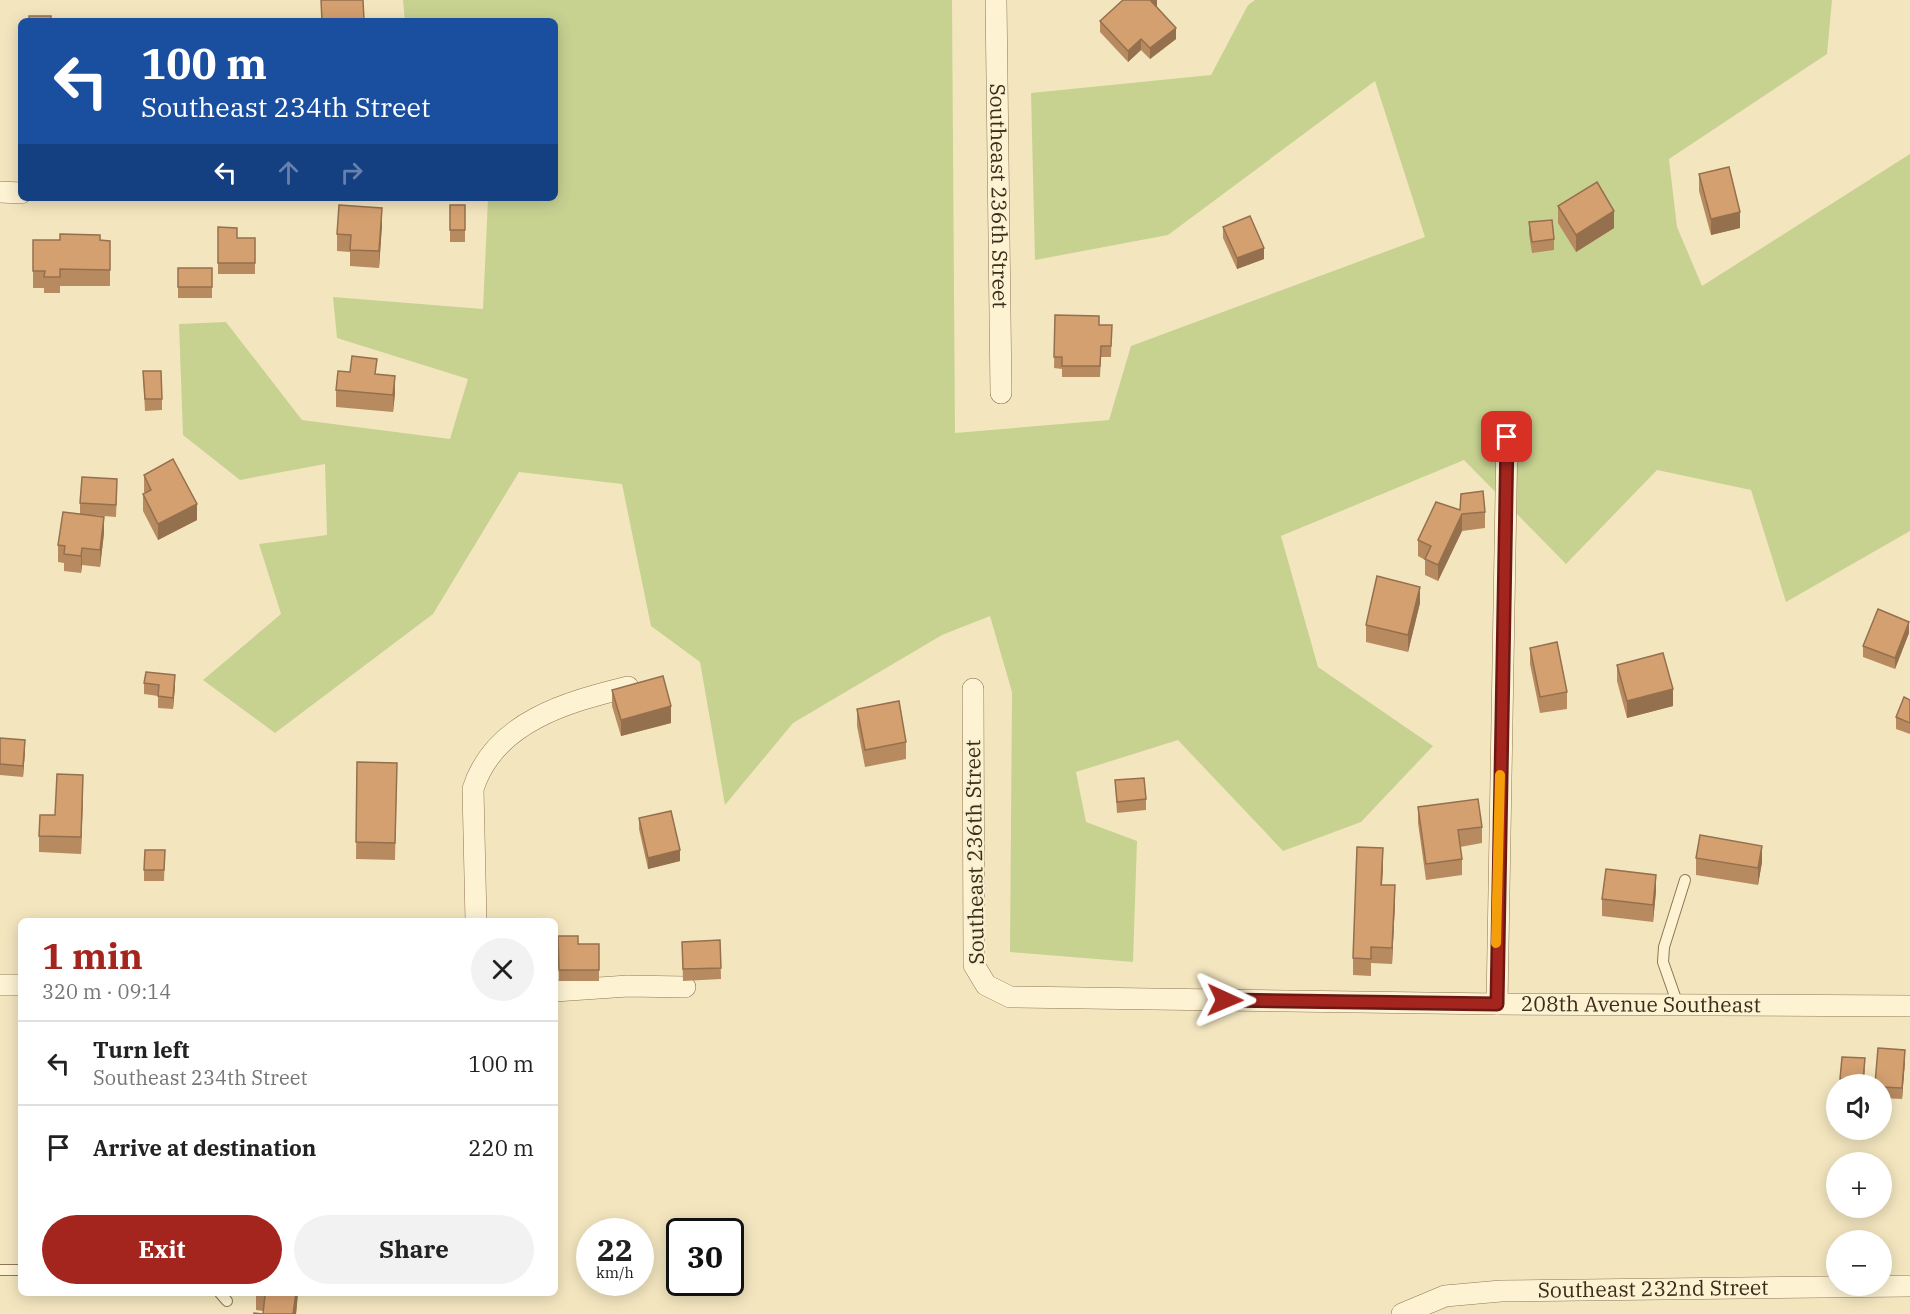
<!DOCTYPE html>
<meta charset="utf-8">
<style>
:root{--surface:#fff;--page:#f2f2f2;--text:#222;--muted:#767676;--line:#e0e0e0;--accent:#a4251e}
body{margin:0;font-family:"IBM Plex Serif",serif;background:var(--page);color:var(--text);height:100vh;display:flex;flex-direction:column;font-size:22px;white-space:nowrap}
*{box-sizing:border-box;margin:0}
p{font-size:20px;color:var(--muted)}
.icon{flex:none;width:33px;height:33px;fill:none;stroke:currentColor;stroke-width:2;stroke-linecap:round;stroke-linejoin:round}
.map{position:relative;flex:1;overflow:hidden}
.sheet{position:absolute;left:18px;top:918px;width:540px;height:378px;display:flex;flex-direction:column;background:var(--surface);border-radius:9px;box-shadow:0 3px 15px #0003}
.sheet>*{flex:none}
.banner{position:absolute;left:18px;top:18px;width:540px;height:183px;border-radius:9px;box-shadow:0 3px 15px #0003;background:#1a4fa0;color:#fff;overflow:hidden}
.tools{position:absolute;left:1826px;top:1074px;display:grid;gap:12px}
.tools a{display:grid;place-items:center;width:66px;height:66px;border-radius:50%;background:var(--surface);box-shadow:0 3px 15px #0003;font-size:30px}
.speed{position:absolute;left:576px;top:1218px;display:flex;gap:12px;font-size:30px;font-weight:700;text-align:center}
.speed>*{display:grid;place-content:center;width:78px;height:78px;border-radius:50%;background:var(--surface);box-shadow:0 3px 15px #0003;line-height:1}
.speed small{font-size:15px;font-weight:400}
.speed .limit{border:3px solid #111;border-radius:9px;background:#fff;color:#111}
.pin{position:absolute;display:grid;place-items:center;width:51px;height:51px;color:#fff;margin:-26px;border-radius:12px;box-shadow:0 3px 9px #0006}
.me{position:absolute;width:66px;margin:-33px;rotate:91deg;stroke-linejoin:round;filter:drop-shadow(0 0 4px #0008)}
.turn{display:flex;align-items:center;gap:21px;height:126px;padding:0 24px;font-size:27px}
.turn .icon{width:78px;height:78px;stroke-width:2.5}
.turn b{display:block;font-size:42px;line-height:51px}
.lanes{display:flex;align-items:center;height:57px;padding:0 24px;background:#0003;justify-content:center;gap:30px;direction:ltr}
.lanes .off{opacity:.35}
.round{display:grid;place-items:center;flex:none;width:63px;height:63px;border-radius:32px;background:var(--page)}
.overview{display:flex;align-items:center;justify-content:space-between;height:102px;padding:0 24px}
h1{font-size:36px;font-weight:800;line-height:45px;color:var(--accent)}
.button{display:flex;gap:12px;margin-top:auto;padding:12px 24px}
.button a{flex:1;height:69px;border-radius:36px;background:var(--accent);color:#fff;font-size:24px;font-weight:800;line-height:69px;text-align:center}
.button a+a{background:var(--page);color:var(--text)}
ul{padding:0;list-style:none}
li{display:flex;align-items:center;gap:18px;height:84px;padding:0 24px;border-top:2px solid var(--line)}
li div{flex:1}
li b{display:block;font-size:22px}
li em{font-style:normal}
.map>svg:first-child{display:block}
</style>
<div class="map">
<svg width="1910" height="1314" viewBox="0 0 1910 1314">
<rect width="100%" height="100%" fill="#f3e6bf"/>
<!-- green -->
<polygon fill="#c7d291" points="403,0 952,0 955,433 1109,420 1131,346 1425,237 1375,81 1168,235 1035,260 1031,93 1211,75 1248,5 1255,0 1832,0 1827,54 1669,159 1677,227 1702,286 1910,154 1910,531 1786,602 1751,490 1657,470 1566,564 1464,460 1281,536 1318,667 1433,746 1361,822 1283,851 1178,740 1076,772 1086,822 1137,841 1133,962 1010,952 1012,692 990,616 942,635 793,723 725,805 700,662 651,626 622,484 519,472 433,614 275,733 203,680 281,614 259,544 327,535 325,464 240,480 183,435 179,324 226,322 302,420 450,439 468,379 337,338 333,297 483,309 488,198 555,198 555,21 405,21"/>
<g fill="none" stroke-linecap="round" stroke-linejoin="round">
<!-- lane casing -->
<g stroke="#8e7655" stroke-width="12">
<g id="lane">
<polyline points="1678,1005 1663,962 1664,947 1685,880"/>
<polyline points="0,1270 21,1270"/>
<polyline points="220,1293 227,1301"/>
</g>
</g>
<!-- street casing -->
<g stroke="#8e7655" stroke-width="22">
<g id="street">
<path id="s1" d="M 996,0 L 1001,393"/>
<polyline points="0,192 21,193"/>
<path id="s2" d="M 973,689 L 974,965 L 986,985 L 1010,997 L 1497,1004 L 1910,1006"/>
<path d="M 476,921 L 473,789 C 494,722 567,702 628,687"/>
<polyline points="0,985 21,985"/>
<polyline points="555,991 628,986 685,987"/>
<polyline points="1497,1004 1507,437"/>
<path id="s3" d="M 1402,1314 L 1445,1296 L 1501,1291 L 1910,1286"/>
</g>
</g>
<!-- lane -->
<use href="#lane" stroke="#fdf3d3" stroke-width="10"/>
<!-- street -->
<use href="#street" stroke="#fdf3d3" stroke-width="21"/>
</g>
<!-- wall -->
<g fill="#b78a60">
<polygon points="1157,0 1156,7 1176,39 1150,59 1141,50 1128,62 1100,32 1100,21"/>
<polygon points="1699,174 1740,228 1711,235 1699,191"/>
<rect x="450" y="205" width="15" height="37"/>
<polygon points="1558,206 1614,228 1576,252 1558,223"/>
<polygon points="1529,222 1554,239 1554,250 1532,253 1529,234"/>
<polygon points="382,225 379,268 350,266 350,252 337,251 337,234"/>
<polygon points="218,227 237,238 255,238 255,274 218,274"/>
<polygon points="1223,227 1264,259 1237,269 1223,238"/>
<polygon points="33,240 110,241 110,286 60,286 60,293 44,293 44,288 33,288"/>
<rect x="178" y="268" width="34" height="30"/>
<polygon points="1055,315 1099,325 1112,325 1111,357 1101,357 1100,377 1062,377 1062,369 1054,368"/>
<polygon points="143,371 162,399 162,410 145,411"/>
<polygon points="377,375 395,393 393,412 336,407 336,390"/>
<polygon points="144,475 197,520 158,540 143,511 143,494 145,493 144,492"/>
<polygon points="117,490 116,517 92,515 104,533 100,567 82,565 81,573 64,571 64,563 58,562 58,545 80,514 80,503"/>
<polygon points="1460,510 1485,512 1485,528 1462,531 1438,581 1425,575 1425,560 1418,556 1418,540"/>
<polygon points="1420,603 1408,652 1366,642 1366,625"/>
<polygon points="1909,633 1895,669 1863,657 1863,646"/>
<polygon points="1530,648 1567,692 1567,709 1540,713 1530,664"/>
<polygon points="1617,665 1673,706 1627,718 1617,681"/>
<polygon points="144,683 175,686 173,709 158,708 158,696 144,694"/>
<polygon points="612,690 671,723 621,736 612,706"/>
<polygon points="1910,700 1910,734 1896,729 1896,717"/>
<polygon points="857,709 906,742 906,759 865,767 857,726"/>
<polygon points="0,738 25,751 23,777 0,775"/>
<polygon points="357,762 397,763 395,860 356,859"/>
<polygon points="1115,780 1146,799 1146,810 1117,813"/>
<polygon points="83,792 81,854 39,852 39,836"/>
<polygon points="1418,807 1482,827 1482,843 1460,847 1462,859 1462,875 1426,880 1418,823"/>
<polygon points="639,818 680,861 648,869 639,829"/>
<polygon points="165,850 164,881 144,881 144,870"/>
<polygon points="1696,858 1762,862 1758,885 1696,875"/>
<polygon points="1383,865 1382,885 1395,902 1392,964 1371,963 1371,976 1353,975 1353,958"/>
<polygon points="1656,891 1653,922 1602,916 1602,899"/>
<polygon points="558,936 578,944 599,944 599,981 559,981"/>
<polygon points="720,940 721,979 683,981 682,942"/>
<polygon points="1842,1057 1865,1069 1864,1084 1840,1084"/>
<polygon points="1905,1061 1902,1099 1881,1098 1881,1084"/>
<polygon points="256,1293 298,1293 296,1314 263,1314 263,1311 256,1310"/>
</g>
<!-- shaded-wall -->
<g fill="#95704e">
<polygon points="1152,0 1157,0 1157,7 1151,12 1151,1"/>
<polygon points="1176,28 1176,39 1150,59 1150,48"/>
<polygon points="1141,39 1141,50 1128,62 1128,51"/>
<polygon points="382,208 382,225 379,268 379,251"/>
<polygon points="1614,211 1614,228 1576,252 1576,235"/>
<polygon points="1740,212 1740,228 1711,235 1711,219"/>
<polygon points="1264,248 1264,259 1237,269 1237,258"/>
<polygon points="395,376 395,393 393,412 393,395"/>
<polygon points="197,504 197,520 158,540 158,524"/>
<polygon points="1462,514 1462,531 1438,581 1438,565"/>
<polygon points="104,517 104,533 100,567 100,550"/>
<polygon points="82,548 82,565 81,573 81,556"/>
<polygon points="1420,587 1420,603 1408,652 1408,635"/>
<polygon points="1909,622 1909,633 1895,669 1895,658"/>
<polygon points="175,675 175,686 173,709 173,698"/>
<polygon points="1673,689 1673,706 1627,718 1627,701"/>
<polygon points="671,706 671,723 621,736 621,720"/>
<polygon points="25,740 25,751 23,777 23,766"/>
<polygon points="83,775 83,792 81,854 81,837"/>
<polygon points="1762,846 1762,862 1758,885 1758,868"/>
<polygon points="1383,848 1383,865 1381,901 1381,885"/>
<polygon points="680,850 680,861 648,869 648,858"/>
<polygon points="1656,875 1656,891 1653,922 1653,905"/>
<polygon points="1395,885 1395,902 1392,964 1392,948"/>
<polygon points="1905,1050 1905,1061 1902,1099 1902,1088"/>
<polygon points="296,1293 298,1293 296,1314 293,1314"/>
</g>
<!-- building -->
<g fill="#d5a070" stroke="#95704e" stroke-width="1.5">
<polygon points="321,0 363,0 364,21 322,21"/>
<polygon points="1123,0 1152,0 1151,1 1176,28 1150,48 1141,39 1128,51 1100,21"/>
<rect x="29" y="16" width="22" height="5"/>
<polygon points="1729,167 1740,212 1711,219 1699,174"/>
<polygon points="1597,182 1614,211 1576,235 1558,206"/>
<polygon points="339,205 382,208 379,251 350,250 351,235 337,234"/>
<rect x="450" y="205" width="15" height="25"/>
<polygon points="1250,216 1264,248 1237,258 1223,227"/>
<polygon points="1552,220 1554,239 1532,242 1529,222"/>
<polygon points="218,227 237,228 237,238 255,238 255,263 218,263"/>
<polygon points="60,234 100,235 100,240 110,241 110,270 60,269 60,277 44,277 45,271 33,271 33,240 60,240"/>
<rect x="178" y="268" width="34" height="19"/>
<polygon points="1055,315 1099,316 1099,325 1112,325 1111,346 1101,346 1100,366 1062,366 1062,357 1054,357"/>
<polygon points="352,356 377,359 375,374 395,376 393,395 336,390 338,371 350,372"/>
<polygon points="143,371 161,371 162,399 145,399"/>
<polygon points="173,459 197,504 158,524 143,494 151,490 144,475"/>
<polygon points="82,477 117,479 116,505 80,503"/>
<polygon points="1483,491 1485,512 1462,514 1438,565 1425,559 1431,546 1418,540 1436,502 1460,510 1461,494"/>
<polygon points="63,512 104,517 100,550 82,548 81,556 64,554 65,546 58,545"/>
<polygon points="1377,576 1420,587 1408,635 1366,625"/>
<polygon points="1878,609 1909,622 1895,658 1863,646"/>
<polygon points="1557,642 1567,692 1540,697 1530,648"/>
<polygon points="1663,653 1673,689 1627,701 1617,665"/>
<polygon points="146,672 175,675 173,698 158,696 159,685 144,683"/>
<polygon points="663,676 671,706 621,720 612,690"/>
<polygon points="1904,697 1910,700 1910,723 1896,717"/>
<polygon points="899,701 906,742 865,750 857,709"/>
<polygon points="0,738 25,740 23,766 0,764"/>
<polygon points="357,762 397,763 395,843 356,842"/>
<polygon points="57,774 83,775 81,837 39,836 40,815 55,815"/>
<polygon points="1144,778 1146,799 1117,802 1115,780"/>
<polygon points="1478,799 1482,827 1458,830 1462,859 1426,864 1418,807"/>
<polygon points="671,811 680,850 648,858 639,818"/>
<polygon points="1700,835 1762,846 1758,868 1696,858"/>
<polygon points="1357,847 1383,848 1381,885 1395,885 1392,948 1371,947 1371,959 1353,958"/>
<polygon points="145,850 165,850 164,870 144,870"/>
<polygon points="1606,869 1656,875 1653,905 1602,899"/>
<polygon points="558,936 578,936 578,944 599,944 599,970 559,970"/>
<polygon points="720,940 721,968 683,969 682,942"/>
<polygon points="1878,1048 1905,1050 1902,1088 1881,1087 1881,1084 1875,1084"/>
<polygon points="1842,1057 1865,1058 1863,1080 1840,1079"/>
<polygon points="256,1293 296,1293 293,1314 254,1314 254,1313 263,1314 265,1295"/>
</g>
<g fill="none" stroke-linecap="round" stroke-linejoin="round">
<!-- route casing -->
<g stroke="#6b1814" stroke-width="15">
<polyline id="route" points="1225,1000 1497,1004 1507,437"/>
</g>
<!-- route -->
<use href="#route" stroke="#a4251e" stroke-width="10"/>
<!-- slow -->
<polyline stroke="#f59e0b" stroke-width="10" points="1496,943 1500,775"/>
</g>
<g text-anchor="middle" stroke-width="4.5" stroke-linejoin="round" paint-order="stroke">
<!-- street labels -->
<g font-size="21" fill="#3b2d1b" stroke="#f9f0cf">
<text dy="7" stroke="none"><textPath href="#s1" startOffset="196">Southeast 236th Street</textPath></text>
<text transform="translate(975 852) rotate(-91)" y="7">Southeast 236th Street</text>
<text dy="7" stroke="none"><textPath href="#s2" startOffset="957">208th Avenue Southeast</textPath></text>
<text dy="7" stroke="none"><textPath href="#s3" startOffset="255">Southeast 232nd Street</textPath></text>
</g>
</g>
</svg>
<div class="tools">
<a><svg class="icon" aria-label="sound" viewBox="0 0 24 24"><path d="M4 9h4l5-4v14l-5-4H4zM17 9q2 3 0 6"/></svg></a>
<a>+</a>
<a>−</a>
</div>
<div class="speed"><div>22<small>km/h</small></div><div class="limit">30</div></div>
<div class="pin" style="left:1507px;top:437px;background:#d93025"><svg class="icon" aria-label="arrive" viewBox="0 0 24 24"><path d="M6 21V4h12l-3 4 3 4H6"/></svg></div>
<svg class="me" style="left:1225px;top:1000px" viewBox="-20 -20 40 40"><path d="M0-17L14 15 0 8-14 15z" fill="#a4251e" stroke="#fff" stroke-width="4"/></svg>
<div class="banner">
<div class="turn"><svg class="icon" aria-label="left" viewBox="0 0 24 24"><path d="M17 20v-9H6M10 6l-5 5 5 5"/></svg><div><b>100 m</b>Southeast 234th Street</div></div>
<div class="lanes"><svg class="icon" aria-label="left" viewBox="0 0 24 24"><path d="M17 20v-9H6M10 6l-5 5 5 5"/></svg><svg class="icon off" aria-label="ahead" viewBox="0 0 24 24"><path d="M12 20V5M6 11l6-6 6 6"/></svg><svg class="icon off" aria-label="right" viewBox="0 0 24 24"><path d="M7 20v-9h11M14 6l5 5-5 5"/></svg></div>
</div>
<section class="sheet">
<div class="overview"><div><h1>1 min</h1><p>320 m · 09:14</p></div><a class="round"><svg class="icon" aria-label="close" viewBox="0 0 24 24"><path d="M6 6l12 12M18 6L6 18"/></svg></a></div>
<ul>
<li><svg class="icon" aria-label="left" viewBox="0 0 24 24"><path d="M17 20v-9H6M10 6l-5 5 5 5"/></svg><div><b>Turn left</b><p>Southeast 234th Street</p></div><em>100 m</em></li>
<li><svg class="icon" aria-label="arrive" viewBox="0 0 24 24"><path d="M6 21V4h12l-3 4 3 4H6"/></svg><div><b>Arrive at destination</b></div><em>220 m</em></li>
</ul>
<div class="button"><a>Exit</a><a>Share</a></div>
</section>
</div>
